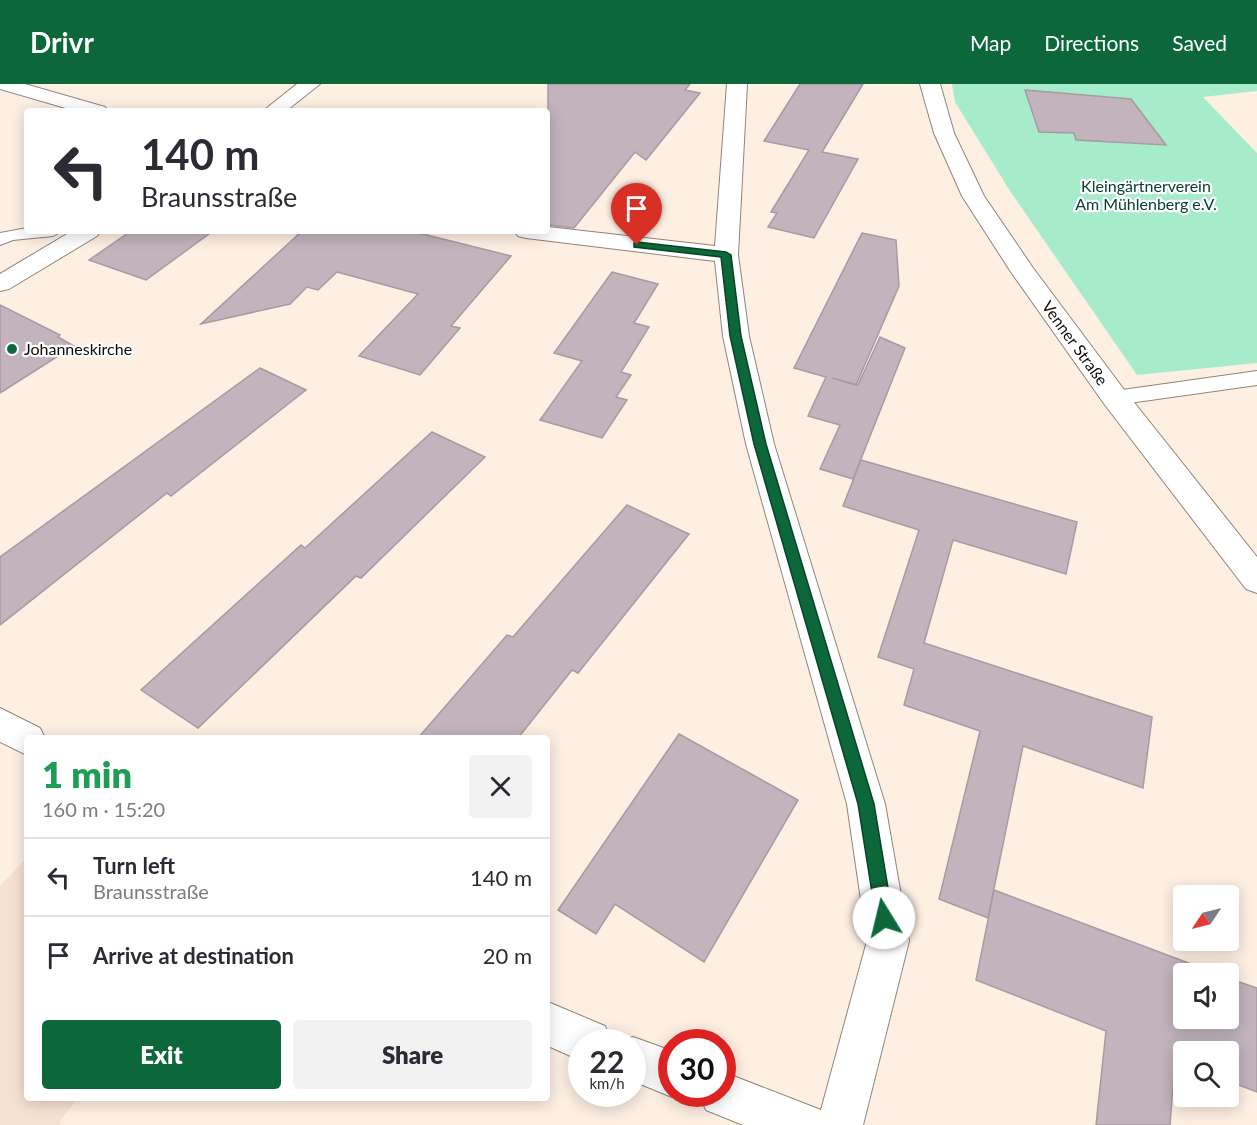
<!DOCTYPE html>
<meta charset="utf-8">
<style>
:root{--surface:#fff;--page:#f2f2f3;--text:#2b2b33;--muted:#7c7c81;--line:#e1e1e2;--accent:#0c683b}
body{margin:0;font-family:Lato,sans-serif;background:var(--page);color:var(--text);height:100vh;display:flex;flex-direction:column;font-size:22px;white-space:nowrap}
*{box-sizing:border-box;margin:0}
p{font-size:20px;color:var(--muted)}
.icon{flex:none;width:33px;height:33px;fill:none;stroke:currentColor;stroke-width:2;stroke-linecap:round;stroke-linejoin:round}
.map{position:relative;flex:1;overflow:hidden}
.side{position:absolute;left:24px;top:651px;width:526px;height:366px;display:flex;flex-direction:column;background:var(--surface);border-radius:6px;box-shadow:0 3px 15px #0003}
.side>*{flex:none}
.top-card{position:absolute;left:24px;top:24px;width:526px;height:126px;border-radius:6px;box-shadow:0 3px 15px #0003;background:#fff;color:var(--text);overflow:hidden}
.needle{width:39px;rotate:235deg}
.controls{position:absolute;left:1173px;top:801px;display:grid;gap:12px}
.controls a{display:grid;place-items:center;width:66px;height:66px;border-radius:6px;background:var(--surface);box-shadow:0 3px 15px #0003;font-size:30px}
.speed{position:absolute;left:568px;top:945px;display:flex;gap:12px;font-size:30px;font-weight:700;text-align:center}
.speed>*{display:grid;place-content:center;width:78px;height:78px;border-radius:50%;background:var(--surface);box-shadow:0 3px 15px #0003;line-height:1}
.speed small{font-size:15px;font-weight:400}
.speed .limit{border:9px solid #d22;background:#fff;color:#111}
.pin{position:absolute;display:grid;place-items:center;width:51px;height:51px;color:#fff;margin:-62px -26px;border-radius:50% 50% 50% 0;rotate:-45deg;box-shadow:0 0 6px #0007}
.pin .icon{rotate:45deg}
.me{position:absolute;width:66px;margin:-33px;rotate:351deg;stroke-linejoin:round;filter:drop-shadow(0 0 4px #0008)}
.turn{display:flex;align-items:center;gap:21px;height:126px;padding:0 18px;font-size:27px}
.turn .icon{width:78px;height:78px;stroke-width:2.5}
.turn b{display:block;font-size:42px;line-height:51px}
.round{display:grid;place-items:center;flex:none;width:63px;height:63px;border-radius:6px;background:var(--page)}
.overview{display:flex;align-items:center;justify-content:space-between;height:102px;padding:0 18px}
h1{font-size:36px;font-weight:800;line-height:45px;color:#1e9e55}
.button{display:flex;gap:12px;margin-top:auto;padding:12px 18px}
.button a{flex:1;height:69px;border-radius:6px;background:var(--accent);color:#fff;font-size:24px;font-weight:800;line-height:69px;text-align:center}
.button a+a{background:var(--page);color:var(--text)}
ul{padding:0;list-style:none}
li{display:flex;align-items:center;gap:18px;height:78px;padding:0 18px;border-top:2px solid var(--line)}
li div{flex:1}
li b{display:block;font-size:22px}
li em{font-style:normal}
header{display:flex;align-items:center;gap:36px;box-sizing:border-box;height:84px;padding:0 30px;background:var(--accent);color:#fff}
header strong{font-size:28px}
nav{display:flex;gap:33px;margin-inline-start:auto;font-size:21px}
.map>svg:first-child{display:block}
</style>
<header>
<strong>Drivr</strong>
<nav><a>Map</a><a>Directions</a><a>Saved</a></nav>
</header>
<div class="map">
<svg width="1257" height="1041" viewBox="0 0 1257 1041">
<rect width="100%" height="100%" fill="#feefe3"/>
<!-- built -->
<polygon fill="#f7e2d2" points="27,773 27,1014 78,1014 59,1038 63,1041 0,1041 0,802"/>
<!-- green -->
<polygon fill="#a7ecca" points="952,0 1257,0 1257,7 1203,13 1257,69 1257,279 1137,291 1010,107 955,18"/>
<!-- building -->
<g fill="#c2b3bd" stroke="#a899a3" stroke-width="1.5">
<polygon points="548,0 690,0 685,6 700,9 646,76 635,68 574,144 548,141"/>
<polygon points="800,0 863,0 822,68 858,75 814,154 768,143 777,129 771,128 809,66 764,57"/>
<polygon points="1025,6 1131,15 1166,61 1076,56 1074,49 1039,48"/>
<polygon points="131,147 213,147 146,196 89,176"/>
<polygon points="302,147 411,147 511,172 451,242 460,244 420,291 359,272 418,210 337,188 318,206 307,203 290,220 201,240"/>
<polygon points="862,149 896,156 899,202 856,301 832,294 858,301 880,253 905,264 853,395 820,385 840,341 808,332 826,293 794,284"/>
<polygon points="612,188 658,200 634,239 649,243 621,288 631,291 616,313 627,316 602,354 540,336 582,277 554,269"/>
<polygon points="0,221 60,251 58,253 74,262 0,309"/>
<polygon points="260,284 306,306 171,412 167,409 0,541 0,473"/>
<polygon points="432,348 485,373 361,494 356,492 198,644 141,606 301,461 305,464"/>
<polygon points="861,376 1077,438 1066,490 953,456 924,559 1152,633 1143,704 1023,662 988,834 939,815 980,647 904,621 914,585 878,573 919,446 843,422"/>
<polygon points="627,421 689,450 578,589 572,586 518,654 418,654 507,551 513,553"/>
<polygon points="679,650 798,716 704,878 615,820 596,850 558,826"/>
<polygon points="994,806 1218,890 1184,890 1184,934 1228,934 1228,894 1257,904 1257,1008 1228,997 1228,968 1184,968 1184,979 1175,976 1170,1041 1096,1041 1106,947 976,896"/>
</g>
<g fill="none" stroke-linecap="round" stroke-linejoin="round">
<!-- lane casing -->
<g stroke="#918479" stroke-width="2">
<g id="lane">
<polygon points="27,144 27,147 62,147 53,152 13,156 0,161 0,149"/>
<polygon points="1257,287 1257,301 1115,321 1107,319 1104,314 1107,309 1115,307"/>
</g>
</g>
<!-- street casing -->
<g stroke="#918479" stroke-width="2">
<g id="street">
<polygon points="0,0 25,0 105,23 108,27 76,27 0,5"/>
<polygon points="297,0 320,0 286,27 263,27"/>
<polygon points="727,0 747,0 738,171 749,252 774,360 885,720 909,857 863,1041 743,1041 706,1026 699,1010 723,1010 723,988 821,1026 867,857 847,720 746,360 723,252 715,177 526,154 518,152 514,147 548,147 548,143 715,162"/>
<polygon points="72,147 101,147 97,152 9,205 0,207 0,190"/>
<polygon points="0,624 40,644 45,654 27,654 27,671 0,658"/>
<polygon points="548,918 605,942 611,958 582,958 582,977 548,962"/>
<polygon points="633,953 672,967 672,1010 679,1010 672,1013 633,997 633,958 619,958"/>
</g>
</g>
<!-- secondary casing -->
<g stroke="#918479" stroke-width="2">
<polygon id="secondary" points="920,0 940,0 954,49 984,112 1033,184 1125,307 1257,473 1257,509 1246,505 1105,321 1011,188 962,112 934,49"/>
</g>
<!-- lane -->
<use href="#lane" fill="#fff" fill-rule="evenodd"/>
<!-- street -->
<use href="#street" fill="#fff" fill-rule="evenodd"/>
<!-- secondary -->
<use href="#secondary" fill="#fff" fill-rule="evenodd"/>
</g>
<!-- route -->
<polygon fill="#0c683b" stroke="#084426" stroke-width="1.5" points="637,158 726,168 731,171 741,252 766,360 874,720 893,834 890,840 884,843 878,840 876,834 858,720 754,360 730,252 721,173 634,163 634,159"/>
<!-- markers -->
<circle fill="#0c683b" stroke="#fff" stroke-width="2" cx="12" cy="265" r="6"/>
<g text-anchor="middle" stroke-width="4.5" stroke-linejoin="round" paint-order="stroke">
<!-- far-park labels -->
<g font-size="16" fill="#07412b" stroke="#fff">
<text x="1146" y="108">Kleingärtnerverein<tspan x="1146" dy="18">Am Mühlenberg e.V.</tspan></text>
</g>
<!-- far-street labels -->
<g font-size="16" fill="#100b08" stroke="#fff">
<text transform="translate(1075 259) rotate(54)" y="6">Venner Straße</text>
</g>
<!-- far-poi labels -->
<g font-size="16" fill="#100b08" stroke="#fff" text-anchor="start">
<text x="24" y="271">Johanneskirche</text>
</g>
</g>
</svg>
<div class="controls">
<a><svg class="needle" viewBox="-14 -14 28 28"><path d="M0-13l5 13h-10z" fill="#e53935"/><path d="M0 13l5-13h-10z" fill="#7c7c81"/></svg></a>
<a><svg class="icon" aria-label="sound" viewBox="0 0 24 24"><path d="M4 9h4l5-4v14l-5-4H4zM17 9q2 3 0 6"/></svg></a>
<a><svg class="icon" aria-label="search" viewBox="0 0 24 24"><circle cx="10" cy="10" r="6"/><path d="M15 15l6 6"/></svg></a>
</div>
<div class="speed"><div>22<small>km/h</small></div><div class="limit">30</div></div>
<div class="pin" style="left:637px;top:161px;background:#d93025"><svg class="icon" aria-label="arrive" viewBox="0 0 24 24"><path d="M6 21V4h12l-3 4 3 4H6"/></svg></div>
<svg class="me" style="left:884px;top:834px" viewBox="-20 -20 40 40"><circle r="19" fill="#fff"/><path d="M0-13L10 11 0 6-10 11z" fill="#0c683b"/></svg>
<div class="top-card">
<div class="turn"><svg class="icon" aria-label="left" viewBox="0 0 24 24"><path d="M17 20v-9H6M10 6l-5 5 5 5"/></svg><div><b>140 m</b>Braunsstraße</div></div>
</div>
<section class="side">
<div class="overview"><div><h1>1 min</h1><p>160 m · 15:20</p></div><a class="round"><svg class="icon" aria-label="close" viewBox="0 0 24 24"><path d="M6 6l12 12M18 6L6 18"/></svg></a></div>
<ul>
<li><svg class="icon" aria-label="left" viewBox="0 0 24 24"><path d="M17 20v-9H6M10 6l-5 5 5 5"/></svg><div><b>Turn left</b><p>Braunsstraße</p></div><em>140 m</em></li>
<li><svg class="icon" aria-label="arrive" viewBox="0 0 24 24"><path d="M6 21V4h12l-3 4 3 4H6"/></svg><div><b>Arrive at destination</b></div><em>20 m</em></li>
</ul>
<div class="button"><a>Exit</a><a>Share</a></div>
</section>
</div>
